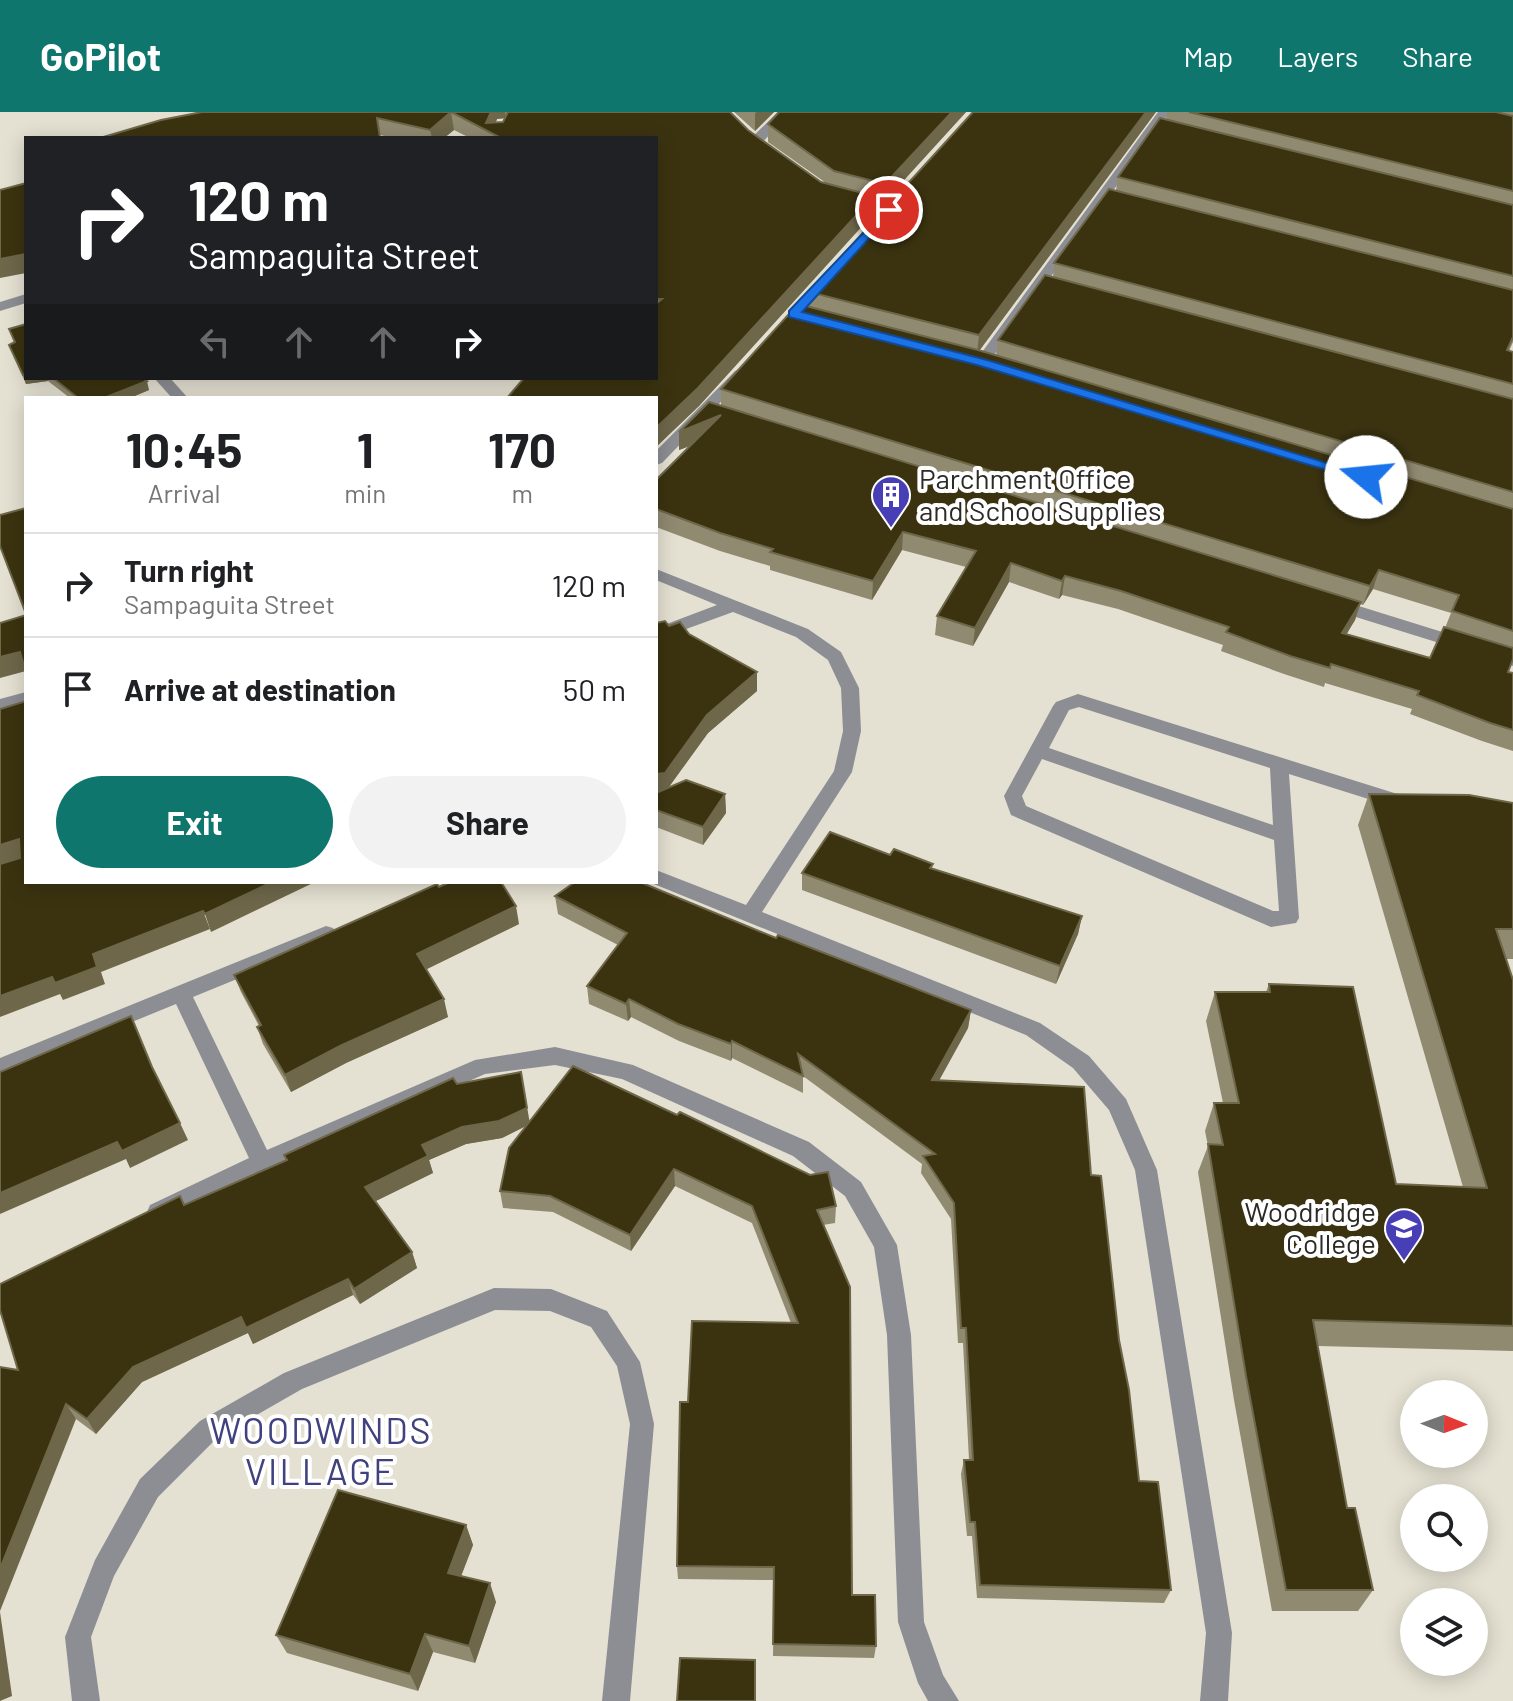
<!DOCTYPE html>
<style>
:root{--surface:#fff;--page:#f2f2f2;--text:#202124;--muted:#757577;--line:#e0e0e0;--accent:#0f766e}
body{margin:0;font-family:Barlow,sans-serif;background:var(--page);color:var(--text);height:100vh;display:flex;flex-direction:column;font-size:30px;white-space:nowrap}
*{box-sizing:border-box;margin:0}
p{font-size:26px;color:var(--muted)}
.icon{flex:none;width:44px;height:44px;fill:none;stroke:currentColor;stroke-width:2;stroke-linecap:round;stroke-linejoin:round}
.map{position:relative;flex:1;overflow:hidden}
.panel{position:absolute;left:24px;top:284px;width:634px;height:488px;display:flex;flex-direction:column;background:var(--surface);border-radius:0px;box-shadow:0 4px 20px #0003}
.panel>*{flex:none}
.guide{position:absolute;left:24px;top:24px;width:634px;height:244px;border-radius:0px;box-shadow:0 4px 20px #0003;background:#202124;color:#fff;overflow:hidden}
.needle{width:52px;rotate:91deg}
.tools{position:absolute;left:1400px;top:1268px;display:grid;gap:16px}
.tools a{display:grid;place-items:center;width:88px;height:88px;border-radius:50%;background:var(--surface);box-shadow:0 4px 20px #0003;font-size:40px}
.pin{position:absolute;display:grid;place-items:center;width:68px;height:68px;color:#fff;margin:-34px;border:4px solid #fff;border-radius:50%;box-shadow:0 2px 8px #0007}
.me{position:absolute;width:88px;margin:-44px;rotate:287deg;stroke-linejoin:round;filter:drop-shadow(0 0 6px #0008)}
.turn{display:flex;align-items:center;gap:28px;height:168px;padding:0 32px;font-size:36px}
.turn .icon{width:104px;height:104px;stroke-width:2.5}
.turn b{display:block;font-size:56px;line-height:68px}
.lanes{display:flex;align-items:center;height:76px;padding:0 32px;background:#0003;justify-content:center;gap:40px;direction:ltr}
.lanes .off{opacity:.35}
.eta{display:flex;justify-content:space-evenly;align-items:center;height:136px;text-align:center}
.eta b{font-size:48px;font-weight:700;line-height:56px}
.primary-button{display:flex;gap:16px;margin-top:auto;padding:16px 32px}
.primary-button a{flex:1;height:92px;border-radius:48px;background:var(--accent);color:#fff;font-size:32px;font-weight:700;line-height:92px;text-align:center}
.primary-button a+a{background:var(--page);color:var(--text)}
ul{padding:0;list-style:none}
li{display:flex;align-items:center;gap:24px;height:104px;padding:0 32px;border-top:2px solid var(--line)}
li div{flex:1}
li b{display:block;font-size:30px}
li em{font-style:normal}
header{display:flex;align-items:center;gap:48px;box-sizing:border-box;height:112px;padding:0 40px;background:var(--accent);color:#fff}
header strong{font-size:38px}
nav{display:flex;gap:44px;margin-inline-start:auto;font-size:28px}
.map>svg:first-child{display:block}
</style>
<header>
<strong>GoPilot</strong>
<nav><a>Map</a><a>Layers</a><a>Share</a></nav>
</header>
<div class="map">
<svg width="1513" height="1589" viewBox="0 0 1513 1589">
<rect width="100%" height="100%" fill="#e4e1d2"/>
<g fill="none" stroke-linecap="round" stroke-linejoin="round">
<!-- service -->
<path fill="#8d8e94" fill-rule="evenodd" d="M 1078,582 L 1407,685 L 1410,690 L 1400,697 L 1289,662 L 1299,806 L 1296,811 L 1271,815 L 1264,812 L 1011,703 L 1004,684 L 1053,594 L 1056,590 ZM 1079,595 L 1270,656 L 1273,713 L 1049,636 L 1069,598 ZM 1042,647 L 1274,728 L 1279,799 L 1273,799 L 1026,694 L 1022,684 Z"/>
<!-- minor -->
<g fill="#8d8e94" fill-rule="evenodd">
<polygon points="778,0 791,0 760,33 750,33 750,27"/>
<polygon points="1158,0 1170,0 987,253 977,253 977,247"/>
<polygon points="849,84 894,95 896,98 889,102 844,91 842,88"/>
<polygon points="26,182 26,191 0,199 0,190"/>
<polygon points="740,257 748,262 745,265 662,351 656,353 656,339 735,259"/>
<polygon points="154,266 170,266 188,286 172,286"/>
<polygon points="656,457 808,517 841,540 859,576 861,619 852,660 762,800 1040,911 1089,944 1126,987 1157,1058 1232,1521 1228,1589 1200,1589 1206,1521 1135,1058 1109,998 1073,956 1026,923 649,770 656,770 656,758 746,793 834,659 843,619 841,576 828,548 796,525 733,500 656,528 656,516 717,493 656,468"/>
<polygon points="1333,486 1513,542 1513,554 1327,496 1324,492"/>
<polygon points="26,580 26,592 0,599 0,587"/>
<polygon points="326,814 333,816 336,822 333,828 193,885 267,1038 475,948 555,935 633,953 809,1030 861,1070 897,1133 911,1223 924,1510 943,1563 959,1589 928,1589 918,1571 898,1510 887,1223 874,1135 845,1084 793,1044 622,967 555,953 485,962 270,1057 158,1110 150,1107 147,1100 150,1093 249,1046 176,892 0,964 0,946"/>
<polygon points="494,1176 551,1177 607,1199 640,1250 654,1312 630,1589 602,1589 630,1312 617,1254 591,1215 550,1199 495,1198 302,1277 218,1325 158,1385 114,1464 91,1525 100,1589 72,1589 65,1525 95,1448 140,1367 200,1309 284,1261"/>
</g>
</g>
<!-- wall -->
<g fill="#908a71" fill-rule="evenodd">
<path d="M 202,0 L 730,0 L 748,18 L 821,70 L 826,71 L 768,30 L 768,12 L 779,0 L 966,0 L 884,90 L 874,87 L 873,102 L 699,294 L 656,335 L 656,26 L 470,26 L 454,18 L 444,26 L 392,26 L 380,23 ZM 505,6 L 503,10 L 496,10 L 497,7 Z"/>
<polygon points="734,0 774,0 755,19"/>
<path d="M 973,0 L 1156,0 L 979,238 L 996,243 L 998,228 L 1053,166 L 1054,151 L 1116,78 L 1118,65 L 1166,7 L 1167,0 L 1513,0 L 1513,230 L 1509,239 L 1513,240 L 1513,547 L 1508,560 L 1513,561 L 1513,639 L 1482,629 L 1410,602 L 1412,597 L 1325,571 L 1324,575 L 1284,562 L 1221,539 L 1223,533 L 1118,497 L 1062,483 L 1059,487 L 1009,470 L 973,534 L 935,523 L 937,504 L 966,455 L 902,438 L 872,488 L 770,458 L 770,454 L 720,439 L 656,415 L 656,368 L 690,334 L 679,338 L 721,294 L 721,277 L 809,195 L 809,180 ZM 1373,477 L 1451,501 L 1445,516 L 1430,546 L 1346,522 L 1355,508 L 1360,492 L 1363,493 Z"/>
<polygon points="26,212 26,266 142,266 149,278 130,286 70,286 48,269 26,272 9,233 14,230 9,217"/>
<polygon points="669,514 689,522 757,579 708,621 668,676 725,682 726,701 703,733 656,715 656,681 659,680"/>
<polygon points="1369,682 1513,691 1513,847 1506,847 1513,868 1513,1239 1318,1234 1347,1396 1373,1478 1358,1499 1272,1499 1234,1288 1198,1060 1208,1034 1205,1019 1214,991 1223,991 1206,909 1215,880 1266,880 1269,872 1396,1072 1463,1075 1358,713"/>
<polygon points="890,743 933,752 932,756 1082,804 1078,822 1056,872 802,778 802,761"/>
<polygon points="439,775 519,812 426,857 448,905 346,951 291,980 263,932 257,915 259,914 241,880 234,863"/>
<polygon points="555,784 776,826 971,898 968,916 939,968 1091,1063 1119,1228 1139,1369 1171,1478 1164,1491 977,1486 972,1424 967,1424 961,1362 964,1348 969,1348 963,1231 958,1231 951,1107 921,1061 922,1052 803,964 803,981 732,946 731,949 679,929 631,905 628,909 589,892 587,874 618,833 558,802"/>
<polygon points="457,972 529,1010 836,1094 835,1111 823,1113 852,1483 876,1534 874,1546 773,1544 774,1468 678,1467 677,1454 688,1290 791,1211 752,1111 675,1074 631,1139 553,1100 503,1096 500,1079 526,1014 502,1026 466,1032 429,1048 433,1061 375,1089 412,1140 417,1156 360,1192 353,1183 253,1232 248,1221 142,1270 96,1322 76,1307 18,1258 184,1093"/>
<polygon points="466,1413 473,1433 461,1464 496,1490 475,1551 433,1540 418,1579 287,1541 276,1523"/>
</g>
<!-- shaded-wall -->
<g fill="#6e674a">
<polygon points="451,0 454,18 444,26 432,26 430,18"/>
<polygon points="491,0 505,0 506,6 497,7 491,21 486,11"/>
<polygon points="756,0 774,0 755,19 755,2"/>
<polygon points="952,0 966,0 884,90 885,72"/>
<polygon points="1146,0 1156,0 977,242 979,223"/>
<polygon points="874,84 873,102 699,294 656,335 656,316"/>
<polygon points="26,142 26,161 0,166 0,147"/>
<polygon points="26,262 26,266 47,266 48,269 26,272 23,263"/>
<polygon points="147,269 149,278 130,286 104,286"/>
<polygon points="721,303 721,322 679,338 679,320"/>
<polygon points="903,420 902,438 872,488 873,469"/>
<polygon points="1011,451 1009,470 973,534 975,516"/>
<polygon points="1379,458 1373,477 1363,493 1370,474"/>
<polygon points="1065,464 1062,483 1059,487 1062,469"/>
<polygon points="1361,490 1355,508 1336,540 1342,521"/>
<polygon points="20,540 26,559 0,566 0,545"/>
<polygon points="757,560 757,579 708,621 666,679 656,681 656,662 707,603"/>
<polygon points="725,682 726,701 703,733 703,715"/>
<polygon points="19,727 26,745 0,753 0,733"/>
<polygon points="272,770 315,770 211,820 205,802"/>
<polygon points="516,794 519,812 421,860 417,842"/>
<polygon points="203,799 210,817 101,860 105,872 63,888 60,882 0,905 0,884 93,842"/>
<polygon points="1082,804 1078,822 1056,872 1060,854"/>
<polygon points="444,887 448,905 346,951 291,980 285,963 340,934"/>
<polygon points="629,887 631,905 628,909 626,892"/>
<polygon points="971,898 968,916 930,985 932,968"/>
<polygon points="732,929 732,946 731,949 731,932"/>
<polygon points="521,960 530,1012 502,1026 466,1032 429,1048 433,1061 370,1092 365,1075"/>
<polygon points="180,1011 188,1028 130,1056 126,1047 0,1102 0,1081 117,1030"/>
<polygon points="674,1057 675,1074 631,1139 630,1123"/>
<polygon points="412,1140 417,1156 360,1192 354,1177"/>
<polygon points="348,1167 353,1183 253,1232 248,1221 142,1270 96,1322 87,1307 133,1255 241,1205"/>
<polygon points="66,1292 76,1307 0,1499 0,1457"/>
<polygon points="466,1413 473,1433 455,1480 448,1461"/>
<polygon points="490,1471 496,1490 475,1551 469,1534"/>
<polygon points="0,1500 12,1584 0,1589"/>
<polygon points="425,1522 433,1540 418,1579 410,1562"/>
</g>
<!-- building -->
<g fill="#3b3310" stroke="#6e674a" stroke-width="2">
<polygon points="202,0 491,0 486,11 503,10 508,0 730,0 748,18 821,70 874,84 698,276 656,316 656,286 507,286 524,266 656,266 656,192 662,187 656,187 656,26 501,26 451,0 430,18 377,6 380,26 100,26 161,8"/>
<polygon points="779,0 952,0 885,72 834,59 768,12"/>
<polygon points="973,0 1146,0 979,223 809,180"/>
<polygon points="1189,0 1496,0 1513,4 1513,79"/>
<polygon points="1160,6 1513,93 1513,164 1118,65"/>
<polygon points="26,71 26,142 0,147 0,78"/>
<polygon points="1109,77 1513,178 1513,225 1507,238 1513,240 1513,272 1054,151"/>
<polygon points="1045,163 1513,287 1513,380 998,228"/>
<polygon points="798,192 978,238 1513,397 1513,519 1452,499 1459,483 1379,458 1370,474 721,277"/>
<polygon points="26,212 26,262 23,263 9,233 15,230 9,217"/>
<polygon points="53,266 142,266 147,269 104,286 78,286"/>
<polygon points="709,290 1361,490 1342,521 1430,546 1444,515 1513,536 1513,547 1508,560 1513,561 1513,618 1490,611 1417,583 1419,579 1331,552 1330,556 1290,544 1226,520 1229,515 1121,479 1065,464 1062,469 1011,451 975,516 937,504 976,439 903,420 873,469 770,440 773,437 720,421 656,397 656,368 721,303 679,320"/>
<polygon points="26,396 26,502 0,434 0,403"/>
<polygon points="26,503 26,561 20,540 0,545 0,511"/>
<polygon points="665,509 669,514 680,510 689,522 757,560 707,603 665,661 656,662 656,511"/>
<polygon points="26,589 26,770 272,770 205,802 203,799 93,842 97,855 55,871 52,865 0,884 0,752 20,746 19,727 0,733 0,597"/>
<polygon points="686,668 725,682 703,715 656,698 656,681"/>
<polygon points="1369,682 1469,683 1513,691 1513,817 1496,817 1513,868 1513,1214 1313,1208 1347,1396 1355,1396 1373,1478 1286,1478 1246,1264 1208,1032 1223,1033 1214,991 1239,991 1215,880 1270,880 1269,872 1353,875 1396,1072 1487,1076"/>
<polygon points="830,720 890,743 894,737 933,752 930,756 1082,804 1060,854 802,761"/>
<polygon points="450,770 501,770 516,794 417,842 444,887 340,934 285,963 257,915 261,913 234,863 437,772 439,775"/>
<polygon points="575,770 640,770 776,826 778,823 971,898 932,968 1084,975 1091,1063 1101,1064 1119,1228 1129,1278 1139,1369 1158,1370 1171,1478 980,1473 975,1410 970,1410 964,1348 973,1348 966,1216 961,1216 954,1091 923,1044 935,1042 798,942 803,964 732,929 731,932 678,912 629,887 626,892 587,874 627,821 555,784"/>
<polygon points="131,904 152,955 180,1011 122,1039 117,1030 0,1081 0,960"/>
<polygon points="573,954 677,1003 680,1000 810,1063 828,1060 836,1094 817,1098 850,1175 852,1483 875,1483 876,1534 773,1532 774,1455 677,1454 680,1290 688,1290 692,1209 798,1211 752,1094 674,1057 630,1123 550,1084 500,1079 509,1036"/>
<polygon points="521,960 527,996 499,1009 462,1015 422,1033 428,1044 365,1075 412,1140 354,1177 348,1167 246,1216 241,1205 133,1255 87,1307 66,1292 0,1457 0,1255 18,1258 0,1198 0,1172 180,1084 184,1093 287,1048 284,1043 453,966 457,972"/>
<polygon points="338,1378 466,1413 448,1461 490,1471 469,1534 425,1522 410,1562 276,1523"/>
<polygon points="680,1546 755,1548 755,1589 677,1589"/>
</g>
<!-- route -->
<polygon fill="#1a73e8" stroke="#114b97" stroke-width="2" points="889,94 895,98 893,100 802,200 987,248 1373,365 1371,368 1360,368 977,253 789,205 789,199"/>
<!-- icons -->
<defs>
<g id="building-pin" transform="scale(2)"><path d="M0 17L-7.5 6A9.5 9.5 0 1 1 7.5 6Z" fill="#483eb5" stroke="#fff"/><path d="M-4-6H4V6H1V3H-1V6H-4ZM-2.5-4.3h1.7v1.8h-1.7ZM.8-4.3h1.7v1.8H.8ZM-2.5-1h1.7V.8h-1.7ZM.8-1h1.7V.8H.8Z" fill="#fff"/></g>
<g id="university-pin" transform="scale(2)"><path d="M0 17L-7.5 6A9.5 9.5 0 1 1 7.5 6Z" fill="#483eb5" stroke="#fff"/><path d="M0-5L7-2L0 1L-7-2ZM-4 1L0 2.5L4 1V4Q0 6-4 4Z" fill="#fff"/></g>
</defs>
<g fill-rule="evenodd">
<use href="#building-pin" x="891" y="383"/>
<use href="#university-pin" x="1404" y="1116"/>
</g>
<g text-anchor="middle" stroke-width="8" stroke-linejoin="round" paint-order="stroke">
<!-- poi labels -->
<g font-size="28" fill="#2c2a25" stroke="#fff" text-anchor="start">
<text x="919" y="377">Parchment Office<tspan x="919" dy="32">and School Supplies</tspan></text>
<text x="1376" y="1110" text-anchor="end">Woodridge<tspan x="1376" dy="32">College</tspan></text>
</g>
<!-- near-neighbourhood labels -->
<g font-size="36" letter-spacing="2" fill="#40417e" stroke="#fff">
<text x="321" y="1332">WOODWINDS<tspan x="321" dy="41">VILLAGE</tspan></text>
</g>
</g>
</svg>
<div class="tools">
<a><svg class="needle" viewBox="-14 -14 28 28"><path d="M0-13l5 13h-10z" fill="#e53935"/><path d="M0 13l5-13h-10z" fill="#757577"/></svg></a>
<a><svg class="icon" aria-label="search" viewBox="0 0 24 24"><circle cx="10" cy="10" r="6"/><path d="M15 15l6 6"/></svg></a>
<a><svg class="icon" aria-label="layers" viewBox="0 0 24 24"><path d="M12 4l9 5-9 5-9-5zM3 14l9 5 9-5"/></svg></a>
</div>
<div class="pin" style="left:889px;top:98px;background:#d93025"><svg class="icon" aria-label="arrive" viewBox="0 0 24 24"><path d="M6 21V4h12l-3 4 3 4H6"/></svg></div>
<svg class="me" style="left:1366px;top:365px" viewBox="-20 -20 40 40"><circle r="19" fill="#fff"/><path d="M0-13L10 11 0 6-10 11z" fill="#1a73e8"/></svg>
<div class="guide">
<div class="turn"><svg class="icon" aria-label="right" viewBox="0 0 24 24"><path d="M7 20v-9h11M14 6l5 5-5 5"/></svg><div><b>120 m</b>Sampaguita Street</div></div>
<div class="lanes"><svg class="icon off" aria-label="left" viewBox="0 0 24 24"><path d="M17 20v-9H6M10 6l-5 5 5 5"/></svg><svg class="icon off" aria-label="ahead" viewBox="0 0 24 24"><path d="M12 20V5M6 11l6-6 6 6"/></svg><svg class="icon off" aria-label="ahead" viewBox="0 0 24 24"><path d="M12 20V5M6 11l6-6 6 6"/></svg><svg class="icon" aria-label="right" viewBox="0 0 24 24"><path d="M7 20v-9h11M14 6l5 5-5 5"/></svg></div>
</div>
<section class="panel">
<div class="eta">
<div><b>10:45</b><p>Arrival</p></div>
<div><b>1</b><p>min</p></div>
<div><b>170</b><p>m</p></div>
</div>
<ul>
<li><svg class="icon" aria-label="right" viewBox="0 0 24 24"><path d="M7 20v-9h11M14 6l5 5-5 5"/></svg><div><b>Turn right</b><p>Sampaguita Street</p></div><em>120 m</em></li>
<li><svg class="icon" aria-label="arrive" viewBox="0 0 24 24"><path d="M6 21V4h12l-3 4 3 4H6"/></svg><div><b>Arrive at destination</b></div><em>50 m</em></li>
</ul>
<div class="primary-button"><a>Exit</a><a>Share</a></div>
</section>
</div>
